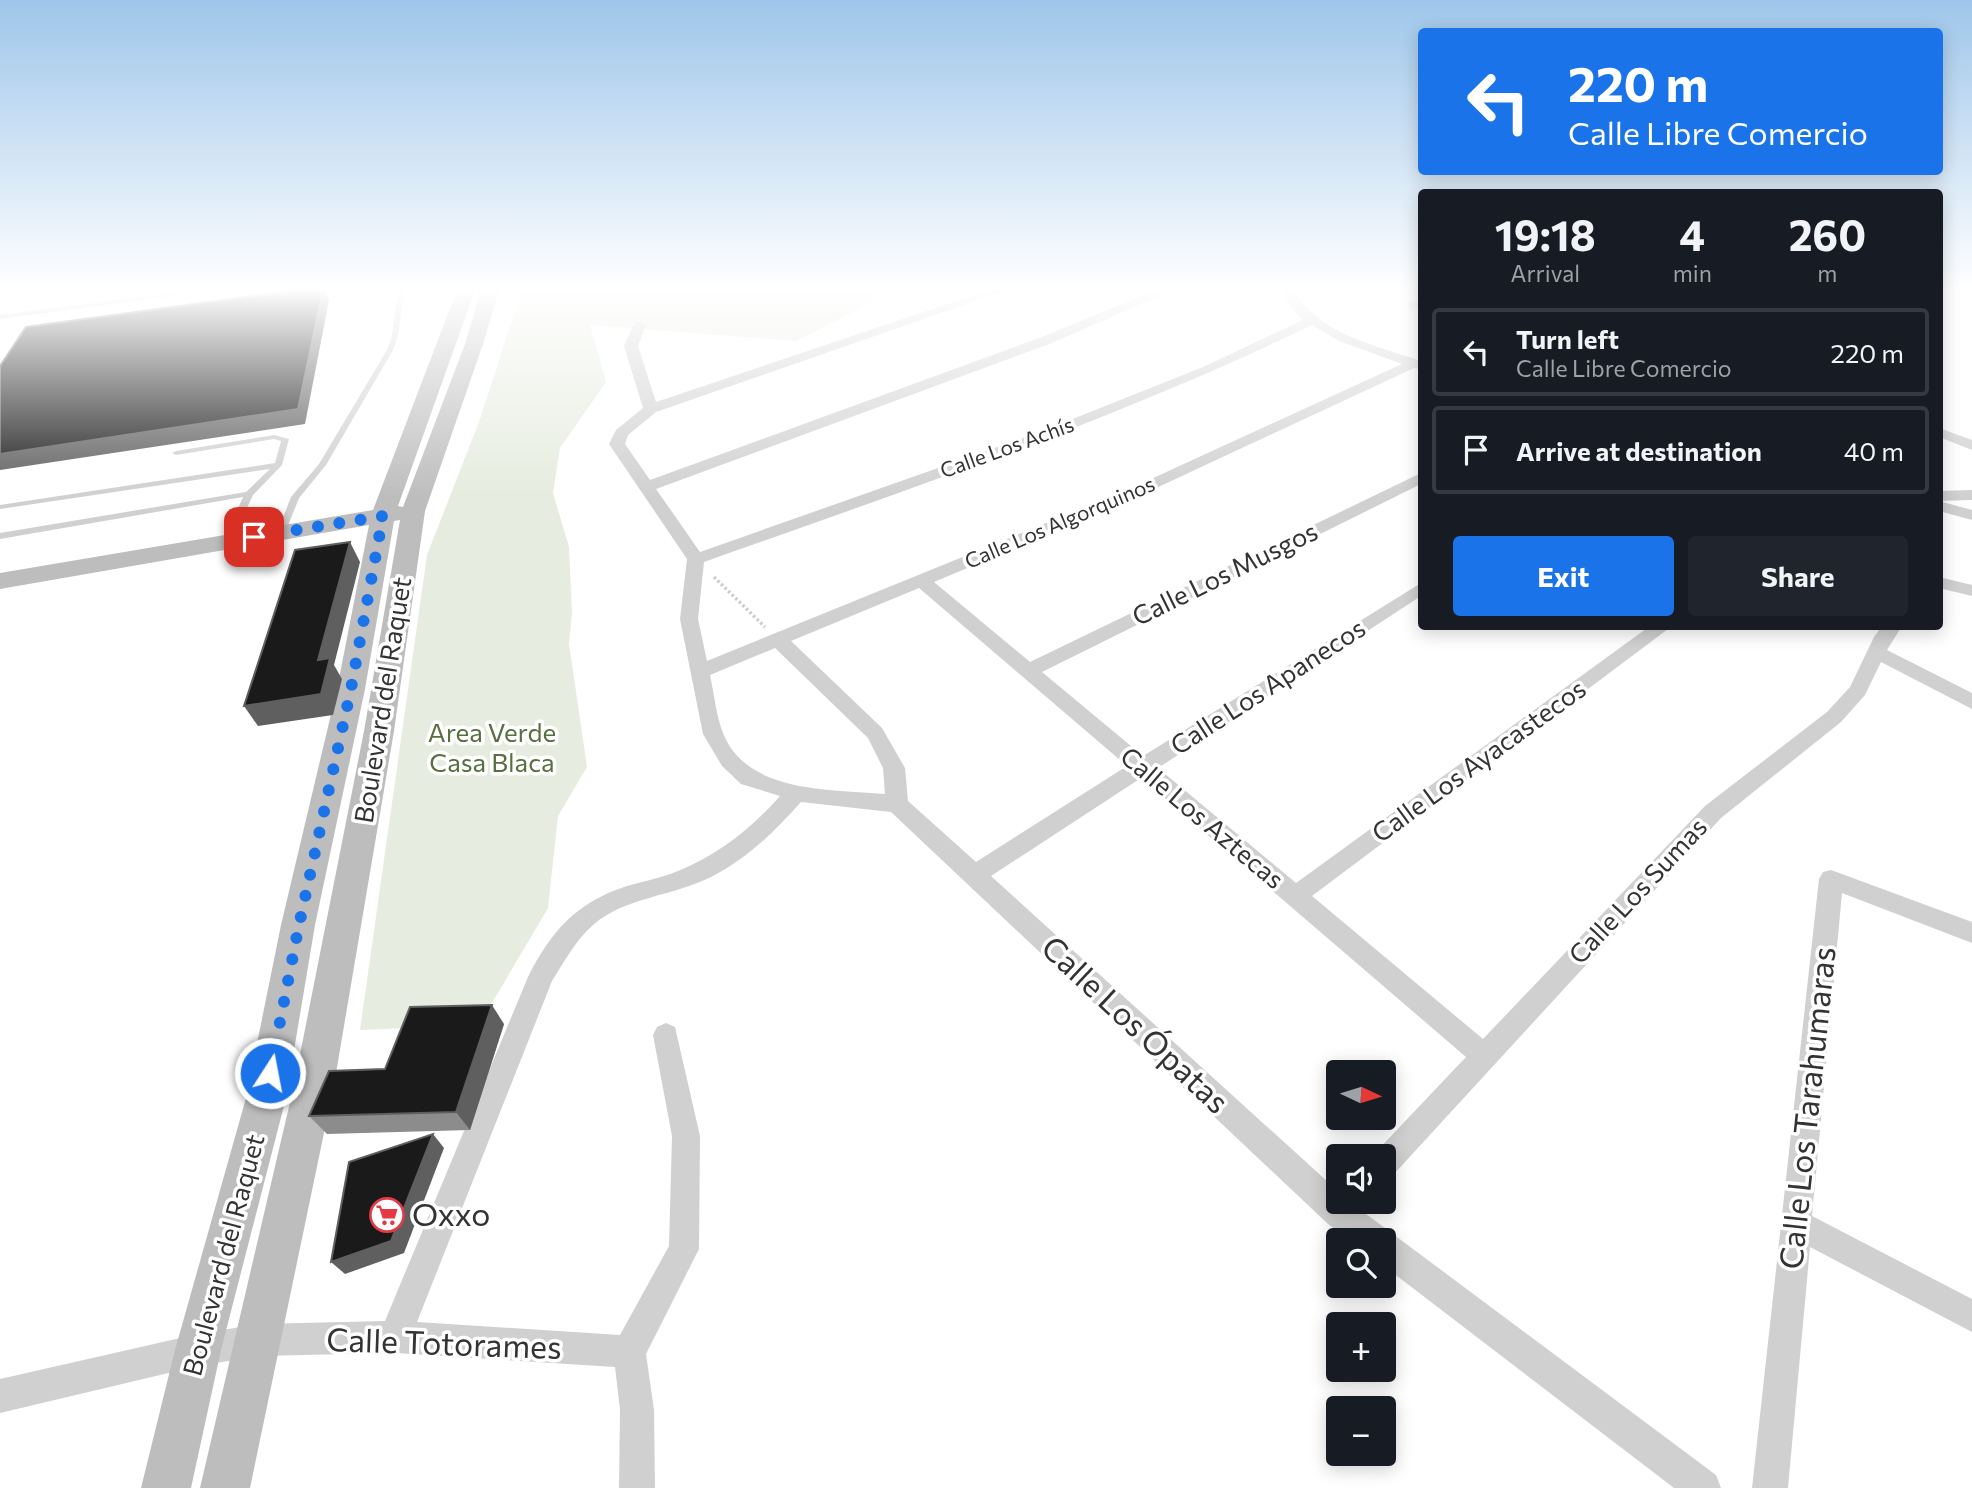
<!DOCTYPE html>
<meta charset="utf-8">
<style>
:root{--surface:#171b24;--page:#20242c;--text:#f1f3f6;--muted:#9ea1a6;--line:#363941;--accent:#1a73e8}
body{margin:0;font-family:Commissioner,sans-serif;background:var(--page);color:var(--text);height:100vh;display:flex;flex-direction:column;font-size:26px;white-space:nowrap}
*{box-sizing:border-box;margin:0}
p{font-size:23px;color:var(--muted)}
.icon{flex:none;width:38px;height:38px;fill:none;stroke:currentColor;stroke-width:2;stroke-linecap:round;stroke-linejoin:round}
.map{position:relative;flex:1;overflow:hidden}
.drawer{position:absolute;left:1418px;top:189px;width:525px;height:441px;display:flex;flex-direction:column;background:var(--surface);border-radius:7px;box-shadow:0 4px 18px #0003}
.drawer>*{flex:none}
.guide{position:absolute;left:1418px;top:28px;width:525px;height:147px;border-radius:7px;box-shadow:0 4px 18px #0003;background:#1a73e8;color:#fff;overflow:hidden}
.needle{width:46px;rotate:94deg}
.fabs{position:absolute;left:1326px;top:1060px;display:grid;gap:14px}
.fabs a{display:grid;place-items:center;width:70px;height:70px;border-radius:7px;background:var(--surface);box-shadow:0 4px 18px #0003;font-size:35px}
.pin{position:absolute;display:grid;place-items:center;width:60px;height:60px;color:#fff;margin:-30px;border-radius:14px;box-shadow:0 4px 10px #0006}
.me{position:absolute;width:77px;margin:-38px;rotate:11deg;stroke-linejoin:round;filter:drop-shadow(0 0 5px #0008)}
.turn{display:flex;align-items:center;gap:24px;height:147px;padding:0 35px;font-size:32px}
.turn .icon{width:91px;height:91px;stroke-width:2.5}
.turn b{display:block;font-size:49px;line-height:60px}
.eta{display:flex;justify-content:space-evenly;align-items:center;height:119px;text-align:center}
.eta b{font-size:42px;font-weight:700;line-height:49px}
.cta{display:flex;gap:14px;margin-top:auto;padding:14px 35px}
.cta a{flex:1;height:80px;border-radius:7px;background:var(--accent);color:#fff;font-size:28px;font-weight:700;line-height:80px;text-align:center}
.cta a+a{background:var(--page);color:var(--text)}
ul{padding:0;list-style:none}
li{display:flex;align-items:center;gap:21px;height:88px;margin:0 14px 10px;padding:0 21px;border:4px solid var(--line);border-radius:7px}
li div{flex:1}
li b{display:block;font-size:26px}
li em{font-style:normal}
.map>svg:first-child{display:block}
</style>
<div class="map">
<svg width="1972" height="1488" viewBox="0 0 1972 1488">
<rect width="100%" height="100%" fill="#fff"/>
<!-- green -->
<polygon fill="#e6ecdf" points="522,290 876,290 869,304 796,341 590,325 606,382 560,448 553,493 569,547 572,613 569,644 587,767 558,816 548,908 479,1025 360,1030 427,555 479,422"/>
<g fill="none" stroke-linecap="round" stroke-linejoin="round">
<!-- path -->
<polyline stroke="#cdcdcd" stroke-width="3.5" stroke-dasharray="2.5 2.5" stroke-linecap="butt" points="714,577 765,627"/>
<!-- lane -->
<g fill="#d0d0d0" fill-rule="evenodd">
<polygon points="197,290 216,290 0,319 0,315"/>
<polygon points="398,290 404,290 398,336 393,350 326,465 299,498 285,533 281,536 278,535 277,533 291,497 319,464 387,350 392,336"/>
<polygon points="274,435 289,439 282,465 253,495 230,544 227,545 223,542 243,497 0,539 0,533 246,492 270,469 0,509 0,505 275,463 281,441 274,439 176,455 172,453 176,451"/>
</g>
<!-- street -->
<g fill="#d0d0d0" fill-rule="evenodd">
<path d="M 989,290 L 1007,290 L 656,412 L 628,435 L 625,444 L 650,480 L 1042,337 L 1156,290 L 1173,290 L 1052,343 L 656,489 L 700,552 L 1040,432 L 1203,367 L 1303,320 L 1291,307 L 1282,290 L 1294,290 C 1317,334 1378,346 1421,361 L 1421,369 L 1414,368 L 1139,496 L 934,582 L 1030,662 L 1421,473 L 1421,484 L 1042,672 L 1143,756 L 1421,583 L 1421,596 L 1158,768 L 1296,883 L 1650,626 L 1672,626 L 1312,896 L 1483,1039 L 1705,806 L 1827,712 L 1850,687 L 1874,637 L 1882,626 L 1902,626 L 1887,650 L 1972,693 L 1972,709 L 1881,662 L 1865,695 L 1841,722 L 1721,818 L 1394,1174 L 1384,1178 L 1384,1157 L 1372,1157 L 1374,1154 L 1466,1057 L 1141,778 L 991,876 L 1339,1192 L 1339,1202 L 1350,1202 L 1716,1475 L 1721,1488 L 1674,1488 L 1384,1266 L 1384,1241 L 1351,1241 L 1328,1224 L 891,812 L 801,802 C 775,831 747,859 711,877 C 674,896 625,897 593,925 C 575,941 564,962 552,981 L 417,1322 L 620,1335 L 669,1246 L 672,1136 L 653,1035 L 657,1027 L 666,1023 L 675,1027 L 700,1136 L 699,1249 L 646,1354 L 654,1410 L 655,1488 L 619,1488 L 620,1410 L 615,1367 L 395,1353 L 259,1356 L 198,1366 L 0,1413 L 0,1379 L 198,1334 L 259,1324 L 385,1321 L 528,977 C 551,931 577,902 627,886 C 644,881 661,878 678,871 C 718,855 752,828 780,796 L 741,784 L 722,766 L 703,734 L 680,619 L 687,559 L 609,444 L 616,430 L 643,408 L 624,346 L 635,322 L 640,321 L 646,325 L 638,346 L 656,402 ZM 1312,325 L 1339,341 L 1402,364 L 1127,490 L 707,661 L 698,619 L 704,562 C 909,489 1115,420 1312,325 ZM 919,588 L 1127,766 L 976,862 L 908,801 L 905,768 L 882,728 L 791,641 ZM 775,648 L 868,738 L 883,768 L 885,794 C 832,789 747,794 723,733 C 716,715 714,693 710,675 Z"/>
<polygon points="1413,301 1421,302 1421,310 1409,308 1409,302"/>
<polygon points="1939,428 1972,440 1972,450 1939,437"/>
<polygon points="1972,490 1972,500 1939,501 1939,491"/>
<polygon points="1939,501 1972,510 1972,520 1939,511"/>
<polygon points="1939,577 1972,585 1972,596 1939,588"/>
<polygon points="1831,870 1972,922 1972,943 1842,893 1812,1216 1972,1299 1972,1332 1810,1247 1788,1488 1752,1488 1819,879 1823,872"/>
</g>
<!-- secondary -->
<polygon fill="#bdbdbd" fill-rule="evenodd" points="457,290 475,290 398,506 403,507 465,344 481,290 499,290 483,344 425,511 394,731 334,1085 250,1488 200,1488 294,1085 364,731 400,520 394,521 365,689 315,925 286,1098 221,1350 191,1488 141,1488 175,1350 246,1098 281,925 337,689 369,525 0,589 0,573 373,510"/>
</g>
<!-- wall -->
<polygon fill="#8c8c8c" points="504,1024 470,1130 327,1134 309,1116 385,1069"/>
<!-- shaded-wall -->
<g fill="#5f5f5f">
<polygon points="323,290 325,290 329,300 305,424 0,470 0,454"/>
<polygon points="350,542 360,562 334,665 342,679 333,715 258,726 244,706 318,660"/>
<polygon points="492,1005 504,1024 470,1130 456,1112"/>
<polygon points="433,1134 444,1148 404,1253 345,1274 331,1262"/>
</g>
<!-- building -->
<g fill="#1a1a1a" stroke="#5f5f5f" stroke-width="2">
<polygon points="297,290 323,290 298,409 0,454 0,366 26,327"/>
<polygon points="350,542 318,660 330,658 321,694 244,706 295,550"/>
<polygon points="492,1005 456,1112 309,1116 329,1071 385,1069 410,1007"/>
<polygon points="433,1134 391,1241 331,1262 349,1162"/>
</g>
<!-- sky -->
<linearGradient id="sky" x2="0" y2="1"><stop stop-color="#9ec6ea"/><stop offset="0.58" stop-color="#fff"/><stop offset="1" stop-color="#fff" stop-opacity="0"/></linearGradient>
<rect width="1972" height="498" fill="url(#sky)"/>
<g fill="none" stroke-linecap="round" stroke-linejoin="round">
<!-- route -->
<polyline stroke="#1a73e8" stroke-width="12" stroke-dasharray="0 21.6" points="254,537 383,516 351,689 299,925 270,1073"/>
</g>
<!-- icons -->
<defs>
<g id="supermarket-ring" transform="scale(1.75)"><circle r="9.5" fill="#fff" stroke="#e63946" stroke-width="1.5"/><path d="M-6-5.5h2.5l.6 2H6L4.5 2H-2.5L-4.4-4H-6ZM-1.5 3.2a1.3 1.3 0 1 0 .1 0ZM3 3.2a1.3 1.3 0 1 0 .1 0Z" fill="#e63946"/></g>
</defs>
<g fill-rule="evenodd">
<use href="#supermarket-ring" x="387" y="1215"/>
</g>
<g text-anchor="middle" stroke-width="7" stroke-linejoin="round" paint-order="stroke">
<!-- far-street labels -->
<g font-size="21" fill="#333" stroke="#fff">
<text transform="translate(1007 448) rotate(-20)" y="7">Calle Los Achís</text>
<text transform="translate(1060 523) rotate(-23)" y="7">Calle Los Algorquinos</text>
</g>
<!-- street labels -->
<g font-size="26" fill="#333" stroke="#fff">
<text transform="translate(1225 574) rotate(-26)" y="9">Calle Los Musgos</text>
<text transform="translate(1268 687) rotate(-33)" y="9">Calle Los Apanecos</text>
<text transform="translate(383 700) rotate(-81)" y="9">Boulevard del Raquet</text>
<text transform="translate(1479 761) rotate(-36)" y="9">Calle Los Ayacastecos</text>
<text transform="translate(1202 818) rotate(40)" y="9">Calle Los Aztecas</text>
<text transform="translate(1638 891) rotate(-47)" y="9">Calle Los Sumas</text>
<text transform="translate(224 1255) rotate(-75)" y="9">Boulevard del Raquet</text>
</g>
<!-- park labels -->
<g font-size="26" fill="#56703f" stroke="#fff">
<text x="492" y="742">Area Verde<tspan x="492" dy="30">Casa Blaca</tspan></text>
</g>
<!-- near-street labels -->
<g font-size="32" fill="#333" stroke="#fff">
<text transform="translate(1135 1025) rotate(43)" y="11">Calle Los Ópatas</text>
<text transform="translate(1808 1108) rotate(-84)" y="11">Calle Los Tarahumaras</text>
<text transform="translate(444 1344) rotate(2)" y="11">Calle Totorames</text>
</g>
<!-- near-poi labels -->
<g font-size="32" fill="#333" stroke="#fff" text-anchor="start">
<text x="412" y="1226">Oxxo</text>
</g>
</g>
</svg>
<div class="fabs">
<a><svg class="needle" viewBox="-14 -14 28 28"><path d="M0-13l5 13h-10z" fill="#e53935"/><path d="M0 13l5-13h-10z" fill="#9ea1a6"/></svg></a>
<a><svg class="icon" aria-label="sound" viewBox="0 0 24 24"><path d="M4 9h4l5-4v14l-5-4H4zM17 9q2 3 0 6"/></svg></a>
<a><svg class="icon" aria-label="search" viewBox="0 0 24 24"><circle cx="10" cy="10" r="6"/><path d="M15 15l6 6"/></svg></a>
<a>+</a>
<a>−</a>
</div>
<div class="pin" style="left:254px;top:537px;background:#d93025"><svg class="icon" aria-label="arrive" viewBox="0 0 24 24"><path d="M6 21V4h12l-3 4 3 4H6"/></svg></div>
<svg class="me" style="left:270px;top:1073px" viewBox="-20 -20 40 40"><circle r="17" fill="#1a73e8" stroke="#fff" stroke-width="3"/><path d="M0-11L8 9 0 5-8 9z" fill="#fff"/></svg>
<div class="guide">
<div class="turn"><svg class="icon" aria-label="left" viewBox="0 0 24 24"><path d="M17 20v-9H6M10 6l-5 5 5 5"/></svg><div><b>220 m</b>Calle Libre Comercio</div></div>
</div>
<section class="drawer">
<div class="eta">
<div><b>19:18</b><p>Arrival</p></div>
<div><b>4</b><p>min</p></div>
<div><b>260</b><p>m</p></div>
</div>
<ul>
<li><svg class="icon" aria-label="left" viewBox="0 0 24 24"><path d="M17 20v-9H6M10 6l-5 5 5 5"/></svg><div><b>Turn left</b><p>Calle Libre Comercio</p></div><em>220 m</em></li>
<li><svg class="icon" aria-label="arrive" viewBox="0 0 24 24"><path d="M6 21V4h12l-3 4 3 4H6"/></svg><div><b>Arrive at destination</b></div><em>40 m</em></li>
</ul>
<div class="cta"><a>Exit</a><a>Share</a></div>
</section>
</div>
